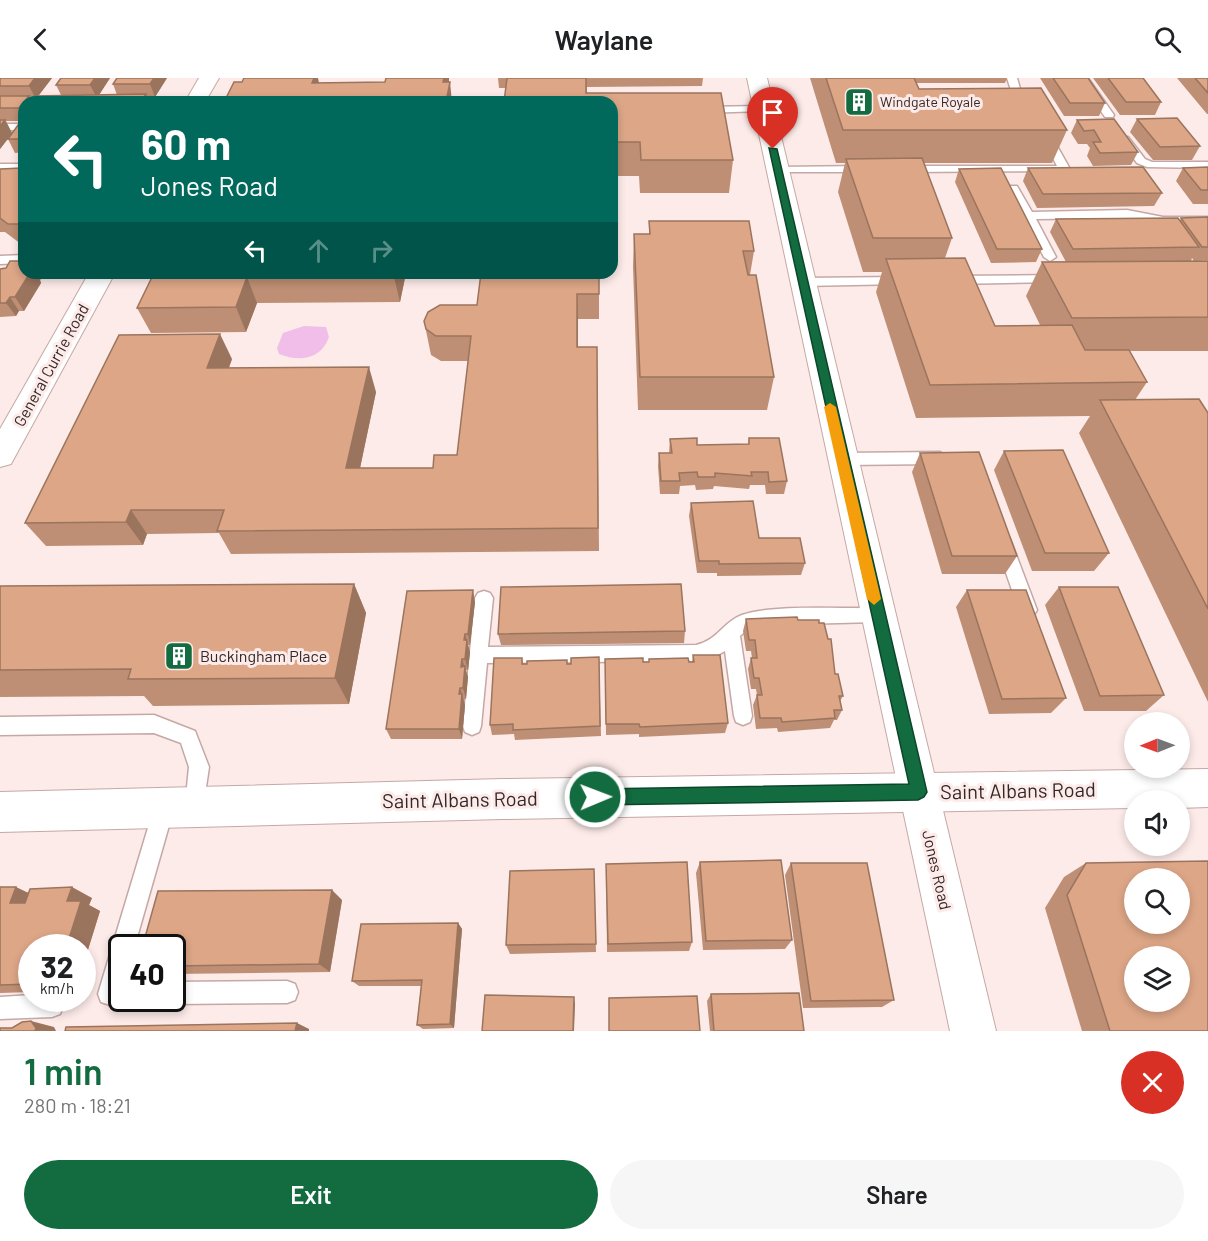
<!DOCTYPE html>
<meta charset="utf-8">
<style>
:root{--surface:#fff;--page:#f6f6f6;--text:#202124;--muted:#757577;--accent:#136c40}
body{margin:0;font-family:Barlow,sans-serif;background:var(--page);color:var(--text);height:100vh;display:flex;flex-direction:column;font-size:22px;white-space:nowrap}
*{box-sizing:border-box;margin:0}
p{font-size:20px;color:var(--muted)}
.icon{flex:none;width:33px;height:33px;fill:none;stroke:currentColor;stroke-width:2;stroke-linecap:round;stroke-linejoin:round}
.map{position:relative;height:953px;overflow:hidden}
.sheet{display:flex;flex-direction:column;background:var(--surface);flex:1}
.sheet>*{flex:none}
.top-card{position:absolute;left:18px;top:18px;width:600px;height:183px;border-radius:18px;box-shadow:0 3px 9px #0003;background:#00695c;color:#fff;overflow:hidden}
.needle{width:39px;rotate:269deg}
.tools{position:absolute;left:1124px;top:634px;display:grid;gap:12px}
.tools a{display:grid;place-items:center;width:66px;height:66px;border-radius:50%;background:var(--surface);box-shadow:0 3px 9px #0003;font-size:30px}
.speed{position:absolute;left:18px;top:856px;display:flex;gap:12px;font-size:30px;font-weight:700;text-align:center}
.speed>*{display:grid;place-content:center;width:78px;height:78px;border-radius:50%;background:var(--surface);box-shadow:0 3px 9px #0003;line-height:1}
.speed small{font-size:15px;font-weight:400}
.speed .limit{border:3px solid #111;border-radius:9px;background:#fff;color:#111}
.pin{position:absolute;display:grid;place-items:center;width:51px;height:51px;color:#fff;margin:-62px -26px;border-radius:50% 50% 50% 0;rotate:-45deg;box-shadow:0 0 6px #0007}
.pin .icon{rotate:45deg}
.me{position:absolute;width:66px;margin:-33px;rotate:89deg;stroke-linejoin:round;filter:drop-shadow(0 0 4px #0008)}
.turn{display:flex;align-items:center;gap:21px;height:126px;padding:0 24px;font-size:27px}
.turn .icon{width:78px;height:78px;stroke-width:2.5}
.turn b{display:block;font-size:42px;line-height:51px}
.lanes{display:flex;align-items:center;height:57px;padding:0 24px;background:#0003;justify-content:center;gap:30px;direction:ltr}
.lanes .off{opacity:.35}
.round{display:grid;place-items:center;flex:none;width:63px;height:63px;border-radius:32px;background:var(--page)}
.headline{display:flex;align-items:center;justify-content:space-between;height:102px;padding:0 24px}
h1{font-size:36px;font-weight:600;line-height:45px;color:var(--accent)}
.primary-button{display:flex;gap:12px;margin-top:auto;padding:12px 24px}
.primary-button a{flex:1;height:69px;border-radius:36px;background:var(--accent);color:#fff;font-size:24px;font-weight:600;line-height:69px;text-align:center}
.primary-button a+a{background:var(--page);color:var(--text)}
header{display:flex;justify-content:space-between;align-items:center;height:78px;padding:0 24px;background:var(--surface);font-size:27px;font-weight:600}
.map>svg:first-child{display:block}
</style>
<header><svg class="icon" aria-label="back" viewBox="0 0 24 24"><path d="M15 5l-7 7 7 7"/></svg>Waylane<svg class="icon" aria-label="search" viewBox="0 0 24 24"><circle cx="10" cy="10" r="6"/><path d="M15 15l6 6"/></svg></header>
<div class="map">
<svg width="1208" height="953" viewBox="0 0 1208 953">
<rect width="100%" height="100%" fill="#fdebe9"/>
<!-- water -->
<path fill="#f0bee8" d="M 304,248 L 326,249 L 329,259 C 321,282 299,284 279,276 L 277,270 L 283,255 Z"/>
<g fill="none" stroke-linecap="round" stroke-linejoin="round">
<!-- lane casing -->
<g stroke="#c5a8a5" stroke-width="3">
<g id="lane">
<polygon points="1007,0 1017,0 1026,32 1017,30"/>
<polygon points="1078,0 1088,0 1114,37 1113,39 1105,39"/>
<polygon points="763,28 768,31 767,33 702,35 697,32 702,29"/>
<rect x="0" y="46" width="24" height="6"/>
<polygon points="1047,56 1052,59 1070,91 1068,93 904,94 898,91 904,88 1057,88 1042,59"/>
<polygon points="1120,59 1128,59 1145,81 1152,84 1208,84 1208,90 1147,89 1137,85 1119,61"/>
<rect x="0" y="86" width="24" height="6"/>
<polygon points="777,89 866,88 872,91 866,94 773,94 771,92"/>
<polygon points="1009,108 1017,108 1032,134 1127,132 1163,139 1208,139 1208,147 1163,147 1127,140 1036,141 1056,179 1050,183 1044,179 1007,110"/>
<polygon points="24,177 24,185 0,186 0,178"/>
<polygon points="1057,197 1061,198 1061,204 954,206 948,202 954,198"/>
<polygon points="901,199 905,200 905,206 802,208 796,204 802,200"/>
<polygon points="940,374 948,380 940,386 842,387 834,381 842,375"/>
<polygon points="1004,459 1010,461 1012,466 1037,532 1034,537 1028,539 1022,537 1019,532 996,466 998,461"/>
<path d="M 484,513 L 490,515 L 493,520 L 488,569 L 696,567 C 718,562 723,544 742,537 C 774,526 841,531 877,530 L 883,532 L 886,537 L 883,542 L 877,544 L 761,547 L 749,550 L 740,558 L 752,638 L 750,644 L 743,647 L 736,644 L 734,638 L 725,573 L 714,579 L 696,583 L 487,585 L 481,648 L 479,654 L 472,657 L 465,654 L 463,648 L 475,520 L 478,515 Z"/>
<polygon points="154,637 195,653 209,689 202,736 195,739 188,736 185,729 189,689 181,665 154,655 0,657 0,639"/>
<path d="M 164,720 L 171,723 L 174,730 L 134,870 L 122,870 L 122,921 L 131,921 C 124,930 111,928 101,924 L 98,916 L 154,730 L 157,723 Z"/>
<polygon points="287,903 295,906 298,914 295,922 287,925 172,926 163,921 172,921 172,904"/>
<polygon points="32,917 32,921 61,921 63,928 60,936 52,939 0,941 0,919"/>
</g>
</g>
<!-- street casing -->
<g stroke="#c5a8a5" stroke-width="2">
<g id="street">
<polygon points="199,0 219,0 205,24 185,24"/>
<polygon points="747,0 767,0 996,953 950,953"/>
<polygon points="89,195 115,195 11,386 0,389 0,351"/>
</g>
</g>
<!-- secondary casing -->
<g stroke="#c5a8a5" stroke-width="2">
<polygon id="secondary" points="1208,691 1208,729 1179,730 1179,723 1134,723 1134,730 503,741 0,754 0,714 503,701"/>
</g>
<!-- lane -->
<use href="#lane" fill="#fff" fill-rule="evenodd"/>
<!-- street -->
<use href="#street" fill="#fff" fill-rule="evenodd"/>
<!-- secondary -->
<use href="#secondary" fill="#fff" fill-rule="evenodd"/>
</g>
<!-- wall -->
<g fill="#be8f74" fill-rule="evenodd">
<path d="M 0,0 L 52,0 L 38,18 L 61,17 L 56,7 L 110,0 L 99,17 L 117,17 L 113,6 L 167,0 L 155,19 L 147,19 L 149,24 L 24,24 L 24,74 L 15,75 L 8,61 L 0,71 ZM 6,43 L 21,43 L 12,55 Z"/>
<polygon points="498,0 703,0 702,8 587,9 587,15 721,15 733,82 729,115 640,115 639,98 612,98 612,24 504,24 506,10 499,10"/>
<polygon points="810,0 1007,0 1005,5 916,5 919,11 1067,52 1052,85 924,85 952,160 945,180 995,248 1040,247 1026,218 1042,184 1208,183 1208,273 1129,273 1147,304 1135,322 1208,335 1208,624 1079,355 1090,338 916,340 876,214 882,194 863,194 838,114 845,85 836,85"/>
<polygon points="1040,0 1088,0 1105,25 1099,38 1064,38"/>
<polygon points="1093,0 1143,0 1161,24 1155,37 1120,37"/>
<polygon points="1177,0 1208,0 1208,36 1207,36"/>
<polygon points="1137,41 1200,68 1192,82 1153,82 1130,54"/>
<polygon points="1077,42 1138,74 1131,87 1093,88 1087,78 1090,70 1087,66 1078,66 1071,55"/>
<polygon points="1208,89 1208,126 1193,126 1176,103 1183,90"/>
<polygon points="22,90 24,90 24,166 21,166 5,154 0,154 0,91"/>
<polygon points="1028,90 1162,115 1154,128 1037,130 1023,103"/>
<polygon points="959,91 1042,171 1036,184 991,185 955,104"/>
<polygon points="1208,139 1208,182 1194,183 1192,180 1191,183 1066,184 1050,154 1056,141 1180,142 1181,140"/>
<polygon points="649,143 754,173 750,197 774,299 767,332 638,332 633,189 634,156 649,156"/>
<polygon points="0,191 43,197 40,202 41,205 24,233 19,233 16,238 0,239"/>
<polygon points="154,195 406,195 400,224 257,225 246,254 151,255 137,230"/>
<polygon points="599,195 599,241 578,241 578,269 597,269 599,473 231,476 219,455 147,456 143,467 46,468 25,445 232,281 229,290 376,314 360,390 433,390 457,377 468,283 441,283 431,277 424,243 477,227"/>
<polygon points="749,360 787,403 784,416 766,416 765,407 750,407 749,411 714,408 713,411 696,412 695,407 680,408 679,416 660,416 658,388 659,375 669,375 670,361 697,367 748,366"/>
<polygon points="1004,373 1109,475 1094,493 1032,493 994,392"/>
<polygon points="920,375 1017,478 1005,496 942,496 912,394"/>
<polygon points="691,425 805,485 801,497 717,498 717,495 697,495 689,438"/>
<polygon points="354,506 366,535 349,626 153,628 144,618 0,619 0,508"/>
<polygon points="1059,509 1164,617 1146,633 1084,633 1045,527"/>
<polygon points="967,512 1066,620 1051,635 989,636 956,529"/>
<polygon points="475,524 470,567 468,567 470,574 468,592 466,592 468,599 466,621 464,621 465,627 462,661 391,661 386,651"/>
<polygon points="746,541 798,542 835,596 843,618 840,623 842,632 837,642 834,642 830,650 778,654 777,650 756,651 753,627 757,617 756,611 751,611 748,591 751,580 752,580 751,573 746,573 743,553"/>
<polygon points="685,553 684,565 501,567 498,556"/>
<polygon points="693,577 728,645 725,655 639,659 639,656 606,657 605,581 643,584 692,584"/>
<polygon points="599,579 601,658 515,662 514,656 492,657 490,647 522,580 523,586 568,586"/>
<polygon points="700,784 792,862 785,871 703,872 696,795"/>
<polygon points="791,785 894,922 882,929 803,930 785,797"/>
<polygon points="1086,785 1208,953 1082,953 1045,830 1064,799"/>
<polygon points="606,786 692,864 689,873 607,874"/>
<polygon points="594,791 596,874 510,876 506,867"/>
<polygon points="0,809 29,815 92,820 89,827 100,833 82,891 82,870 32,870 32,914 0,915"/>
<polygon points="342,822 330,894 172,896 172,870"/>
<polygon points="458,845 462,851 454,950 423,951 417,947 421,908 359,908 352,903"/>
<polygon points="711,916 804,953 710,953 707,923"/>
</g>
<!-- shaded-wall -->
<g fill="#9b745e">
<polygon points="35,0 52,0 36,21 29,8"/>
<polygon points="95,0 110,0 97,20 90,7"/>
<polygon points="154,0 167,0 155,19 150,6"/>
<polygon points="309,0 318,0 319,5 317,11"/>
<polygon points="444,0 449,0 449,5 443,4"/>
<polygon points="450,4 452,24 446,24"/>
<polygon points="146,16 149,24 141,24"/>
<polygon points="29,18 32,24 24,24"/>
<polygon points="24,24 24,39 19,30"/>
<polygon points="5,42 12,55 0,71 0,48"/>
<polygon points="30,195 41,195 43,197 40,202 41,205 24,233 15,219"/>
<polygon points="395,195 406,195 400,224 394,199"/>
<polygon points="247,199 257,225 246,254 236,229"/>
<polygon points="577,216 578,241 578,294 577,269"/>
<polygon points="10,219 19,233 16,238 6,225"/>
<polygon points="220,256 232,281 219,315 207,290"/>
<polygon points="369,289 376,314 355,414 346,390"/>
<polygon points="131,432 147,456 143,467 126,444"/>
<polygon points="354,506 366,535 349,626 335,600"/>
<polygon points="473,512 475,524 470,567 468,556"/>
<polygon points="465,556 470,574 468,592 465,581 464,562"/>
<polygon points="462,581 468,599 466,621 463,610 461,589"/>
<polygon points="460,610 465,627 462,661 459,651"/>
<polygon points="16,809 37,819 32,835 10,825"/>
<polygon points="72,809 92,820 89,827 100,833 82,891 82,870 66,870 67,823"/>
<polygon points="332,812 342,822 330,894 319,886"/>
<polygon points="458,845 462,851 454,950 450,946"/>
<polygon points="574,919 575,926 574,953 573,953"/>
<polygon points="31,943 54,949 56,953 35,953"/>
<polygon points="297,945 309,951 309,953 295,953"/>
</g>
<!-- building -->
<g fill="#dda687" stroke="#9b745e" stroke-width="1.5" fill-rule="evenodd">
<polygon points="0,0 35,0 29,8 0,8"/>
<polygon points="61,0 95,0 90,7 56,7"/>
<polygon points="117,0 154,0 150,6 113,6"/>
<polygon points="244,0 314,0 312,5 385,4 386,0 444,0 443,4 450,4 446,24 224,24 234,4 242,4"/>
<polygon points="507,0 586,0 586,15 721,15 733,82 641,82 640,64 612,64 612,24 504,24"/>
<polygon points="826,0 914,0 919,11 1041,10 1067,52 843,52"/>
<polygon points="1053,0 1088,0 1105,25 1070,25"/>
<polygon points="1108,0 1143,0 1161,24 1126,24"/>
<polygon points="1195,0 1208,0 1208,15"/>
<polygon points="146,16 141,24 30,24 34,18"/>
<polygon points="0,18 29,18 19,30 0,30"/>
<polygon points="1177,40 1200,68 1160,69 1137,41"/>
<polygon points="1114,41 1138,74 1100,75 1093,64 1101,64 1094,52 1084,53 1077,42"/>
<polygon points="0,42 5,42 0,48"/>
<polygon points="21,43 24,43 24,61 8,61"/>
<polygon points="922,80 952,160 873,160 846,81"/>
<polygon points="1143,89 1162,115 1043,116 1028,90"/>
<polygon points="1208,89 1208,112 1201,112 1183,90"/>
<polygon points="22,90 24,90 24,146 8,146 0,140 0,91"/>
<polygon points="1001,90 1042,171 997,171 959,91"/>
<polygon points="1208,139 1208,169 1202,169 1181,140"/>
<polygon points="1178,140 1199,169 1073,171 1056,141"/>
<polygon points="649,143 749,143 754,173 743,173 748,197 756,197 774,299 640,299 634,156 650,156"/>
<polygon points="965,180 995,248 1072,247 1085,272 1129,272 1147,304 930,307 886,181"/>
<polygon points="10,183 24,183 24,195 30,195 15,219 10,219 6,225 0,225 0,191 6,190"/>
<polygon points="1208,183 1208,239 1072,240 1042,184"/>
<polygon points="154,195 395,195 394,199 247,199 236,229 137,230"/>
<polygon points="481,195 599,195 599,216 577,216 577,269 597,269 598,450 217,453 224,432 131,432 126,444 25,445 119,257 220,256 207,290 369,289 346,390 433,390 434,377 457,377 471,258 436,258 426,251 424,243 428,234 440,227 477,227"/>
<polygon points="1199,321 1208,335 1208,531 1100,322"/>
<polygon points="697,360 697,367 749,366 749,360 779,360 787,403 769,404 768,394 751,394 752,398 715,395 715,399 698,399 697,394 679,395 680,403 661,403 659,375 672,375 670,361"/>
<polygon points="1063,372 1109,475 1045,475 1004,373"/>
<polygon points="979,374 1017,478 952,478 920,375"/>
<polygon points="753,423 759,460 800,460 805,485 719,486 719,483 699,483 691,425"/>
<polygon points="354,506 335,600 128,601 131,591 0,592 0,508"/>
<polygon points="681,506 685,553 498,556 501,509"/>
<polygon points="1059,509 1118,509 1164,617 1100,618"/>
<polygon points="473,512 468,556 465,556 464,562 467,562 465,581 462,581 461,589 465,588 463,610 460,610 459,616 462,616 459,651 386,651 407,513"/>
<polygon points="967,512 1026,512 1066,620 1002,621"/>
<polygon points="797,539 798,542 819,542 819,545 824,545 828,561 831,561 835,596 838,596 843,618 839,618 842,632 834,632 835,640 782,644 781,640 760,640 757,617 762,617 759,600 754,600 751,580 757,580 755,562 749,562 746,541"/>
<polygon points="693,577 720,577 728,645 640,649 639,646 606,646 605,581 643,580 643,584 649,584 649,581 688,580 689,584 694,584"/>
<polygon points="599,579 600,648 513,652 513,646 490,647 494,580 522,580 522,586 527,586 527,583 567,582 567,586 571,586 571,580"/>
<polygon points="781,782 792,862 706,863 700,784"/>
<path d="M 1208,783 L 1208,953 L 1110,953 L 1067,817 L 1086,785 ZM 1134,801 L 1179,801 L 1179,846 L 1134,846 ZM 1134,879 L 1179,879 L 1179,924 L 1134,924 Z"/>
<polygon points="687,784 692,864 608,866 606,786"/>
<polygon points="791,785 867,785 894,922 811,923"/>
<polygon points="594,791 596,866 506,867 510,793"/>
<polygon points="0,809 16,809 10,825 25,825 30,811 72,809 67,823 81,823 66,870 32,870 32,906 0,907"/>
<polygon points="332,812 319,886 172,888 172,870 142,870 158,813"/>
<polygon points="458,845 450,946 417,947 422,902 352,903 361,846"/>
<polygon points="799,915 804,953 714,953 711,916"/>
<polygon points="485,917 574,919 573,953 482,953"/>
<polygon points="697,918 700,953 609,953 609,920"/>
<polygon points="31,943 36,950 35,953 0,953 0,950 12,950 22,944"/>
<polygon points="297,945 295,953 65,953 66,949"/>
</g>
<!-- route -->
<polygon fill="#136c40" stroke="#0c462a" stroke-width="1.5" points="769,70 777,71 927,714 924,719 918,722 595,727 589,725 587,719 589,714 595,711 909,706"/>
<!-- slow -->
<polygon fill="#f59e0b" points="830,325 836,329 881,521 874,527 867,521 824,329"/>
<!-- icons -->
<defs>
<g id="building-square" transform="scale(1.5)"><rect x="-9" y="-9" width="18" height="18" rx="4" fill="#136c40" stroke="#fdebe9"/><path d="M-4-6H4V6H1V3H-1V6H-4ZM-2.5-4.3h1.7v1.8h-1.7ZM.8-4.3h1.7v1.8H.8ZM-2.5-1h1.7V.8h-1.7ZM.8-1h1.7V.8H.8Z" fill="#fff"/></g>
</defs>
<g fill-rule="evenodd">
<use href="#building-square" x="859" y="24"/>
<use href="#building-square" x="179" y="578"/>
</g>
<g text-anchor="middle" stroke-width="6" stroke-linejoin="round" paint-order="stroke">
<!-- far-poi labels -->
<g font-size="14" fill="#332827" stroke="#fdebe9" text-anchor="start">
<text x="880" y="29">Windgate Royale</text>
</g>
<!-- street labels -->
<g font-size="16" fill="#332827" stroke="#fdebe9">
<text transform="translate(51 287) rotate(-61)" y="6">General Currie Road</text>
<text transform="translate(937 792) rotate(77)" y="6">Jones Road</text>
</g>
<!-- poi labels -->
<g font-size="16" fill="#332827" stroke="#fdebe9" text-anchor="start">
<text x="200" y="584">Buckingham Place</text>
</g>
<!-- near-street labels -->
<g font-size="20" fill="#332827" stroke="#fdebe9">
<text transform="translate(1018 713) rotate(-1)" y="7">Saint Albans Road</text>
<text transform="translate(460 722) rotate(-1)" y="7">Saint Albans Road</text>
</g>
</g>
</svg>
<div class="tools">
<a><svg class="needle" viewBox="-14 -14 28 28"><path d="M0-13l5 13h-10z" fill="#e53935"/><path d="M0 13l5-13h-10z" fill="#757577"/></svg></a>
<a><svg class="icon" aria-label="sound" viewBox="0 0 24 24"><path d="M4 9h4l5-4v14l-5-4H4zM17 9q2 3 0 6"/></svg></a>
<a><svg class="icon" aria-label="search" viewBox="0 0 24 24"><circle cx="10" cy="10" r="6"/><path d="M15 15l6 6"/></svg></a>
<a><svg class="icon" aria-label="layers" viewBox="0 0 24 24"><path d="M12 4l9 5-9 5-9-5zM3 14l9 5 9-5"/></svg></a>
</div>
<div class="speed"><div>32<small>km/h</small></div><div class="limit">40</div></div>
<div class="pin" style="left:773px;top:71px;background:#d93025"><svg class="icon" aria-label="arrive" viewBox="0 0 24 24"><path d="M6 21V4h12l-3 4 3 4H6"/></svg></div>
<svg class="me" style="left:595px;top:719px" viewBox="-20 -20 40 40"><circle r="17" fill="#136c40" stroke="#fff" stroke-width="3"/><path d="M0-11L8 9 0 5-8 9z" fill="#fff"/></svg>
<div class="top-card">
<div class="turn"><svg class="icon" aria-label="left" viewBox="0 0 24 24"><path d="M17 20v-9H6M10 6l-5 5 5 5"/></svg><div><b>60 m</b>Jones Road</div></div>
<div class="lanes"><svg class="icon" aria-label="left" viewBox="0 0 24 24"><path d="M17 20v-9H6M10 6l-5 5 5 5"/></svg><svg class="icon off" aria-label="ahead" viewBox="0 0 24 24"><path d="M12 20V5M6 11l6-6 6 6"/></svg><svg class="icon off" aria-label="right" viewBox="0 0 24 24"><path d="M7 20v-9h11M14 6l5 5-5 5"/></svg></div>
</div>
</div>
<section class="sheet">
<div class="headline"><div><h1>1 min</h1><p>280 m · 18:21</p></div><a class="round" style="background:#d93025;color:#fff"><svg class="icon" aria-label="close" viewBox="0 0 24 24"><path d="M6 6l12 12M18 6L6 18"/></svg></a></div>
<div class="primary-button"><a>Exit</a><a>Share</a></div>
</section>
